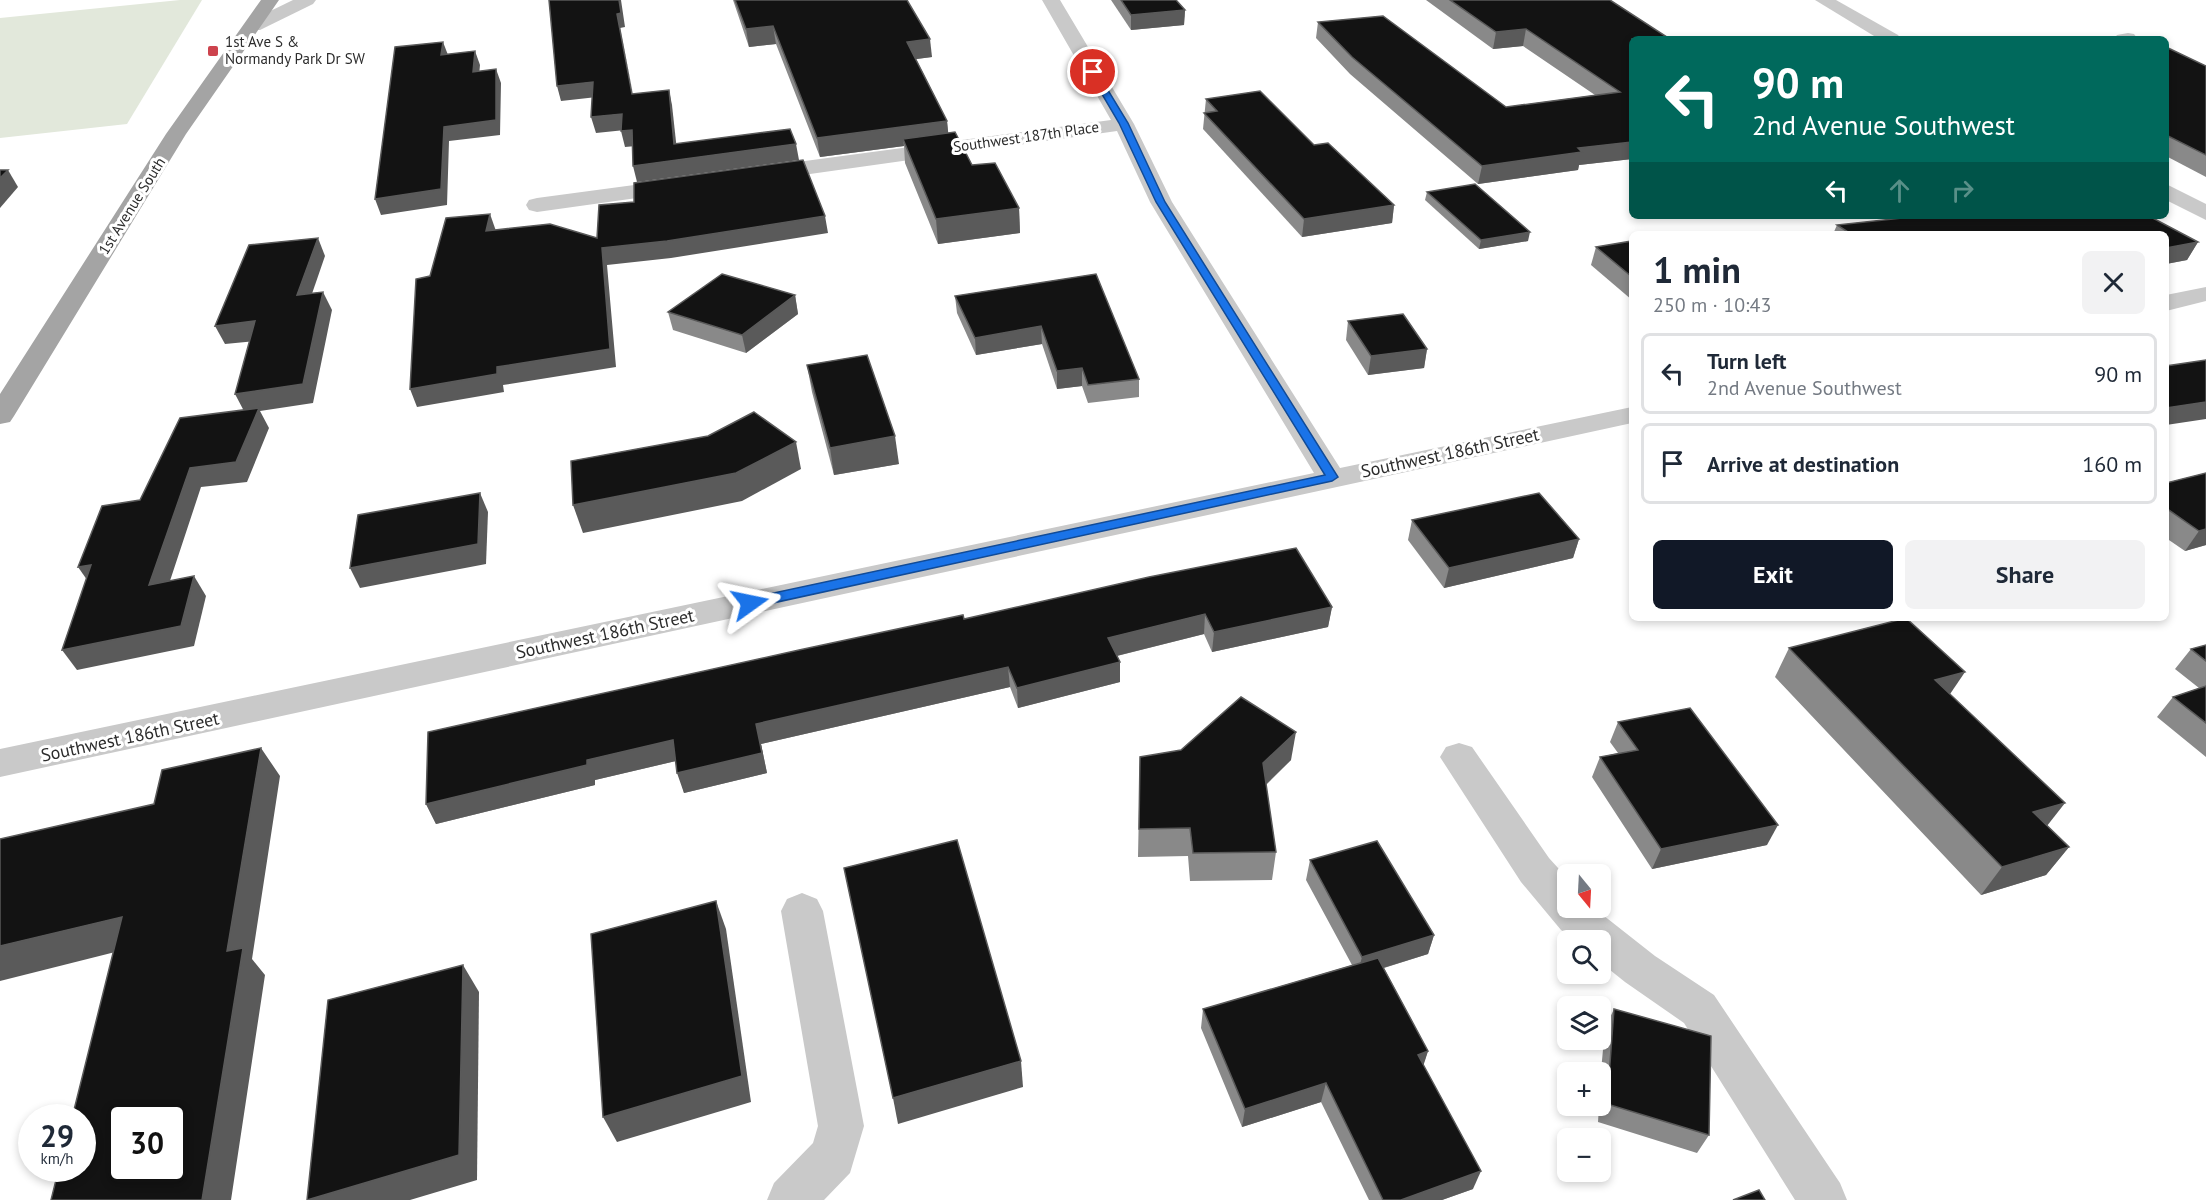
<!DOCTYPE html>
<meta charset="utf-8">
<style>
:root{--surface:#fff;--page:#f2f2f3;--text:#1f2937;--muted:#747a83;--line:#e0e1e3;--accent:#111827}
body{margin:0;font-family:"PT Sans",sans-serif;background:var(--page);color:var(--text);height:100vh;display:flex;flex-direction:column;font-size:22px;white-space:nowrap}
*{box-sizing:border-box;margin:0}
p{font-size:20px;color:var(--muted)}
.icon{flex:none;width:33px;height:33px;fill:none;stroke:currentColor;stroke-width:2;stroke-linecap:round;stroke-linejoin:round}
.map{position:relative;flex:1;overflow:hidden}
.side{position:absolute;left:1629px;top:231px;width:540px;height:390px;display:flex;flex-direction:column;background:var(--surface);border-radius:9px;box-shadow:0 3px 9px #0003}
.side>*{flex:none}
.hud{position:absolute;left:1629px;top:36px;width:540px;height:183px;border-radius:9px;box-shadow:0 3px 9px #0003;background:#00695c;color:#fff;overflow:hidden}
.needle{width:39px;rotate:162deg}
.tools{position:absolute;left:1557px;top:864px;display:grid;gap:12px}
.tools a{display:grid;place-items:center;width:54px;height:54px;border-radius:9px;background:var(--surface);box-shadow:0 3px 9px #0003;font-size:30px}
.speed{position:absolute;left:18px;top:1104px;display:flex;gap:12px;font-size:30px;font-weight:700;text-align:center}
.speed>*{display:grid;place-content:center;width:78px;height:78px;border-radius:50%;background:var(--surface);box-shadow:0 3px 9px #0003;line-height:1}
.speed small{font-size:15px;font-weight:400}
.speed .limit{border:3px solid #111;border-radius:9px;background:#fff;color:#111}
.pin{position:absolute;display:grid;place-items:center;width:51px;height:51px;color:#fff;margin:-26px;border:3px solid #fff;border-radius:50%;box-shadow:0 2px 6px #0007}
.me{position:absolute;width:66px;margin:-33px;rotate:78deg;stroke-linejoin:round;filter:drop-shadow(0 0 4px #0008)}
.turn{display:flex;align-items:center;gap:21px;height:126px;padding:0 24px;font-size:27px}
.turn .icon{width:78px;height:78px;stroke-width:2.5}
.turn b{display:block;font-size:42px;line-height:51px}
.lanes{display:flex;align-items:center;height:57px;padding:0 24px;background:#0003;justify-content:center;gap:30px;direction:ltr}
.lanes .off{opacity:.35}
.round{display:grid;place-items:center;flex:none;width:63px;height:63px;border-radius:9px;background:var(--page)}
.headline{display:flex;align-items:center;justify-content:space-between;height:102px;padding:0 24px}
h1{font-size:36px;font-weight:600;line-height:45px}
.button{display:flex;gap:12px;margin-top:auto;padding:12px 24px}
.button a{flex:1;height:69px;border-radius:9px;background:var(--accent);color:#fff;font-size:24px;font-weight:600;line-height:69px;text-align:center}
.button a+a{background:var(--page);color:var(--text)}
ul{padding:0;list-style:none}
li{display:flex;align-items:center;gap:18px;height:81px;margin:0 12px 9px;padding:0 12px;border:3px solid var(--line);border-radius:9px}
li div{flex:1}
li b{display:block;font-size:22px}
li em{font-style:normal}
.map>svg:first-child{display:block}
</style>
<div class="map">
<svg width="2206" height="1200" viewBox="0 0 2206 1200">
<rect width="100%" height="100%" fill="#fff"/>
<!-- green -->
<polygon fill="#e2e8db" points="180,0 202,0 127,124 0,138 0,18"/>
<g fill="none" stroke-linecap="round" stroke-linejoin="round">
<!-- minor -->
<g fill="#c9c9c9" fill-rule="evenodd">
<polygon points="293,0 316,0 313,4 260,30 248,30 245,26 248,22"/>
<polygon points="1042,0 1060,0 1134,124 1172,202 1340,468 1632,407 1632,423 0,777 0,749 1314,473 1150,202 1117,131 760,181 752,179 749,174 752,169 760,167 1111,120"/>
<polygon points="1815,0 1836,0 1898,35 1901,39 1879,39"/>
<polygon points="2128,33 2134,34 2137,38 2114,39 2117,35"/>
<polygon points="679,179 687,181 690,186 687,191 537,212 529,210 526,205 529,200 537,198"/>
<polygon points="2166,184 2206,204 2206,220 2166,200"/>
<polygon points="2206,287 2206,301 2166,311 2166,295"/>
<polygon points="1459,743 1472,747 1549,858 1568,879 1568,908 1594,908 1655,956 1714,995 1840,1183 1847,1200 1795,1200 1684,1023 1625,982 1600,962 1600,940 1575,940 1561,930 1521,882 1440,757 1446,747"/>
<polygon points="802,893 817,899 823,911 864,1126 850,1173 824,1200 767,1200 774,1183 813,1143 818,1126 781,911 787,899"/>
</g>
<!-- major -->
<polygon fill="#a4a4a4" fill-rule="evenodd" points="261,0 279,0 186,134 14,416 10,422 0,424 0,394 166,134"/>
</g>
<!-- wall -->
<g fill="#898989">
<polygon points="733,0 907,0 932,57 916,59 947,121 948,133 972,165 1019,208 1020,233 938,244 905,163 904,146 820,157 776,44 749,47"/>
<polygon points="1111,0 1176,0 1185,10 1184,25 1131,30"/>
<polygon points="1426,0 1610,0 1632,159 1579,165 1578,170 1478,184 1350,74 1316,38 1318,22 1506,107 1595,95 1523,46 1493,49"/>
<polygon points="2166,47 2206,66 2206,177 2166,156"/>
<polygon points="1206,99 1314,145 1394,205 1392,223 1302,237 1203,129"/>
<polygon points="1427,192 1528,241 1479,249 1425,200"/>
<polygon points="1921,216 2149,216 2198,242 2187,260 2166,264 2166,234 1833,234 1837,225"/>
<polygon points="1632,241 1632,300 1591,265 1596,247"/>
<polygon points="1096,274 1139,379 1139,397 1088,403 1082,386 1057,389 1042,344 976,355 957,313 955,296"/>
<polygon points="795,295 798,314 746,353 673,330 668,312"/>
<polygon points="1348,321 1427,349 1424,368 1368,375 1346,340"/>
<polygon points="807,365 899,464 834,475 812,392"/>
<polygon points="2206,473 2206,545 2185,551 2166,538 2166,483"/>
<polygon points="1632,494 1632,503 1630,501"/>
<polygon points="1412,520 1579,539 1573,558 1444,588 1408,540"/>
<polygon points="1332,607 1328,627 1212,652 1204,634 1117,656 1120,682 1018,708 1010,687 761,744 767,773 684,793 676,761 595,780 595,785 436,824 426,804 964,619"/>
<polygon points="2206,645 2206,757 2157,717 2173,697 2199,688 2175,669 2191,649"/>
<polygon points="1789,648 1950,694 2047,826 2069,847 2046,875 1981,895 1775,677"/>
<polygon points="1618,722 1767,845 1652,869 1592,777 1600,757 1618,753 1610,742"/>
<polygon points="1140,757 1291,760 1266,785 1276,852 1272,880 1190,881 1188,856 1138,857"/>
<polygon points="1310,860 1434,935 1428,954 1384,968 1428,1051 1423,1065 1473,1189 1442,1200 1369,1200 1321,1102 1242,1127 1201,1028 1203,1009 1352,965 1306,880"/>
<polygon points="1614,1009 1709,1135 1697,1153 1598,1122 1599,1106 1600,1106 1600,1082 1605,1028"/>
</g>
<!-- shaded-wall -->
<g fill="#5a5a5a">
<polygon points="619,0 621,0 625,27 620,28 636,109 617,14"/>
<polygon points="1185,10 1184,25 1131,30 1131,15"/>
<polygon points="773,26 776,44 749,47 746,29"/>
<polygon points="1526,29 1523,46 1493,49 1496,32"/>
<polygon points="930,39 932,57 909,60 907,42"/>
<polygon points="443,42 448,55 441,55"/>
<polygon points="475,51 480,65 478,86 473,72"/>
<polygon points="496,69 501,83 500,135 449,141 447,205 381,215 375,199 444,127"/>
<polygon points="593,82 597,97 561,101 557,86"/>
<polygon points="669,90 672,105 678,160 674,144"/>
<polygon points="622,114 625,130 596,133 591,117"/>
<polygon points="947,121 949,140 903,139 904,146 820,157 817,138"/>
<polygon points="632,130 636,146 625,147 621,131"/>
<polygon points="1632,142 1632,159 1579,165 1578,170 1478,184 1482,166 1578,148"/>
<polygon points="796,144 799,160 637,182 633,166"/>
<polygon points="8,170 18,187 0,208 0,178"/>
<polygon points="1394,205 1392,223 1302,237 1304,219"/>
<polygon points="1019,208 1020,233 938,244 936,219"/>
<polygon points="490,214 496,231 486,231"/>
<polygon points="825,216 828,233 671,258 607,265 616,367 503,385 504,392 417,407 410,389 497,367 602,248"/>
<polygon points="1530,232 1528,241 1479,249 1481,240"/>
<polygon points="318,238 325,256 305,314 297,295"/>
<polygon points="2198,242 2187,260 2166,264 2166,248"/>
<polygon points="323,292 332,310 313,403 260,411 269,428 247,482 201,487 162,605 149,585 190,468 245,413 235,394"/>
<polygon points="795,295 798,314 746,353 742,335"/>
<polygon points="255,321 265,340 225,344 215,326"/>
<polygon points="1041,326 1042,344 976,355 975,338"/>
<polygon points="1427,349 1424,368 1368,375 1371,356"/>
<polygon points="1082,368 1082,386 1057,389 1057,371"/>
<polygon points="2206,402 2206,419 2166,425 2166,408"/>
<polygon points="895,436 899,464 834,475 830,448"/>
<polygon points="796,442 801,469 742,501 583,533 573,505"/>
<polygon points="480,493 488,512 486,564 360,588 350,568"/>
<polygon points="2206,529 2206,545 2185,551 2199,531"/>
<polygon points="1579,539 1573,558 1444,588 1449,568"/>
<polygon points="91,565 92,587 78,567"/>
<polygon points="194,576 206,596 194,646 77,670 62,650"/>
<polygon points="1332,607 1328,627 1212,652 1214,632"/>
<polygon points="1205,614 1204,634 1108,658 1108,638"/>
<polygon points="1120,662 1120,682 1018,708 1017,688"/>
<polygon points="1008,667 1010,687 761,744 767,773 684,793 677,773 756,724"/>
<polygon points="1965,672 1946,700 1935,680"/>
<polygon points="1296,732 1291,760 1259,791 1263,763"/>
<polygon points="673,740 680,760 595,780 595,785 436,824 426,804 587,760"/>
<polygon points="261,748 280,776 252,959 265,975 231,1200 202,1200 227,951"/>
<polygon points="2065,803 2043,831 2033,812"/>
<polygon points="1778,825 1767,845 1652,869 1661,849"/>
<polygon points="2069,847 2046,875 1981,895 2002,867"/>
<polygon points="716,901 726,929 751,1102 617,1142 603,1117"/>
<polygon points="122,917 147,944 0,981 0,946"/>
<polygon points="1434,935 1428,954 1357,976 1362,957"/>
<polygon points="463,965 479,992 477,1180 410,1200 308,1200"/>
<polygon points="1428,1051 1422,1070 1418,1055"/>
<polygon points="1021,1061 1023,1087 898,1124 893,1098"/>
<polygon points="1326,1083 1321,1102 1242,1127 1245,1109"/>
<polygon points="1481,1171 1473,1189 1442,1200 1401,1200"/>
</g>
<!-- building -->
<g fill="#131313" stroke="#5a5a5a" stroke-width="1.5" fill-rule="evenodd">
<polygon points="549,0 619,0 621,13 617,14 632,94 669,90 674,144 790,129 796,144 633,166 632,130 621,131 622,114 591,117 593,82 557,86"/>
<polygon points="735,0 907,0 930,39 907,42 947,121 817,138 773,26 746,29"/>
<polygon points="1121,0 1176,0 1185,10 1131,15"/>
<polygon points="1450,0 1610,0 1670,39 1632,39 1632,142 1578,148 1582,152 1482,166 1352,57 1318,22 1383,16 1506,107 1620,92 1526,29 1496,32"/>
<polygon points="443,42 441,55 475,51 473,72 496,69 496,120 444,127 441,189 375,199 395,47"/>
<polygon points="2166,47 2206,66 2206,155 2166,135"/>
<polygon points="1260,91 1314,145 1328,143 1394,205 1304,219 1204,113 1217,111 1206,99"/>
<polygon points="955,132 972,165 995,163 1019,208 936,219 903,139"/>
<polygon points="803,160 825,216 667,241 602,248 610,349 497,367 497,374 410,389 416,279 430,276 446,218 490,214 486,231 550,224 597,238 599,205 634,202 634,183"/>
<polygon points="0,170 8,170 0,178"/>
<polygon points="1475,184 1530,232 1481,240 1427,192"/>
<polygon points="1921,216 2149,216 2198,242 2166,248 2166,234 1851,234 1837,225"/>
<polygon points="318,238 297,295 323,292 303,384 235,394 255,321 215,326 249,245"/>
<polygon points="1632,241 1632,277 1596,247"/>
<polygon points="722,274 795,295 742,335 668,312"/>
<polygon points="1096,274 1139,379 1088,385 1082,368 1057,371 1041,326 975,338 955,296"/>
<polygon points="1403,314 1427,349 1371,356 1348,321"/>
<polygon points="867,355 895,436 830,448 807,365"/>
<polygon points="2206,360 2206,402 2166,408 2166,366"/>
<polygon points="259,408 236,462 190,468 149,585 194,576 181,626 62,650 91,565 78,567 102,506 140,500 180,418"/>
<polygon points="754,412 796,442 736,473 573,505 571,461 708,436"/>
<polygon points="2206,473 2206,529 2199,531 2166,508 2166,483"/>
<polygon points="480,493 478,544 350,568 358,515"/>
<polygon points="1539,493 1579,539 1449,568 1412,520"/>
<polygon points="1296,548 1332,607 1214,632 1205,614 1108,638 1120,662 1017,688 1008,667 756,724 762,753 677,773 673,740 587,760 587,765 426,804 428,732 799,650 963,615 964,619 1149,577"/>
<polygon points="1906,618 1965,672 1935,680 2065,803 2033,812 2069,847 2002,867 1789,648"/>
<polygon points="2206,645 2206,661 2191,649"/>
<polygon points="2206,686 2206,723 2173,697"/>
<polygon points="1241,697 1296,732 1263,763 1276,852 1193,853 1190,828 1139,829 1140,757 1181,750"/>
<polygon points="1690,708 1778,825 1661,849 1600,757 1638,750 1618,722"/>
<path d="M 261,748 L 227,951 L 243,948 L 202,1200 L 51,1200 L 59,1168 L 82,1168 L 82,1118 L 72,1118 L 122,917 L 0,946 L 0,839 L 154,804 L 162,770 ZM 122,1118 L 172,1118 L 172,1168 L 122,1168 Z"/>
<polygon points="957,840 1021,1061 893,1098 844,868"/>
<polygon points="1377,841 1434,935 1362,957 1310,860"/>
<polygon points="716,901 742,1076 603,1117 591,934"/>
<polygon points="1378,958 1428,1051 1418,1055 1481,1171 1401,1200 1383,1200 1326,1083 1245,1109 1203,1009"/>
<polygon points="463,965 459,1155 307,1200 328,1000"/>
<polygon points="1614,1009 1711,1036 1709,1135 1607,1104"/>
<polygon points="1759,1190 1765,1200 1733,1200"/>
</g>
<!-- route -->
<polygon fill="#1a73e8" stroke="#114b97" stroke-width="1.5" points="1093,70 1097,72 1128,123 1165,202 1338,477 1332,481 750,608 745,606 743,603 745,600 750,598 1325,475 1156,202 1119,123 1089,72"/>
<!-- markers -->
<rect fill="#cd434d" stroke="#fff" stroke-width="2" x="207" y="45" width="12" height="12" rx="3"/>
<g text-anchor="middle" stroke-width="6" stroke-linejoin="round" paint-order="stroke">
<!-- far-poi labels -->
<g font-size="15" fill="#2c2c2c" stroke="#fff" text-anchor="start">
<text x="225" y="47">1st Ave S &amp;<tspan x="225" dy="17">Normandy Park Dr SW</tspan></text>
</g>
<!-- far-street labels -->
<g font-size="15" fill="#2c2c2c" stroke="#fff">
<text transform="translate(1026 137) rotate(-8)" y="5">Southwest 187th Place</text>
<text transform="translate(132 206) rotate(-58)" y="5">1st Avenue South</text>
</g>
<!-- street labels -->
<g font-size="18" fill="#2c2c2c" stroke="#fff">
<text transform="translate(1450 453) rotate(-12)" y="6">Southwest 186th Street</text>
<text transform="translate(605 634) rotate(-12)" y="6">Southwest 186th Street</text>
<text transform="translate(130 737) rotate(-12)" y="6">Southwest 186th Street</text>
</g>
</g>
</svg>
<div class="tools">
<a><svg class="needle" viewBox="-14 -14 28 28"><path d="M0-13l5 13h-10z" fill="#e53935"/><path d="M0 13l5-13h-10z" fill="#747a83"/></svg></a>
<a><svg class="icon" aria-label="search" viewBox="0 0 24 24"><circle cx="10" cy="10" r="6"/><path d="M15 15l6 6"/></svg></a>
<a><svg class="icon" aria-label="layers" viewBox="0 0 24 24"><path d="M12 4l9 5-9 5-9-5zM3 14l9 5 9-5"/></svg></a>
<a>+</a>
<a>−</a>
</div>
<div class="speed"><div>29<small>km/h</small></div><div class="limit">30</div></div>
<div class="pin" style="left:1093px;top:72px;background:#d93025"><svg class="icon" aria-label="arrive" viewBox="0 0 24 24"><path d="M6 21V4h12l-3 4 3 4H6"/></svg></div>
<svg class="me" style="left:750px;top:603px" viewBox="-20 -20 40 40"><path d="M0-17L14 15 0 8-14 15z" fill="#1a73e8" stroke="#fff" stroke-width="4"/></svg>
<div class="hud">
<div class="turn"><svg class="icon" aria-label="left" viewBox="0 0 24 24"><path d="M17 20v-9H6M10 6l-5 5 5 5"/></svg><div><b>90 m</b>2nd Avenue Southwest</div></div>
<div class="lanes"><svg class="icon" aria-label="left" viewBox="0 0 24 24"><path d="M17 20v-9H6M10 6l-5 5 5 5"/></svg><svg class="icon off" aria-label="ahead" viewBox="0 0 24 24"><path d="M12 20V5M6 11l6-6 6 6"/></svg><svg class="icon off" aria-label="right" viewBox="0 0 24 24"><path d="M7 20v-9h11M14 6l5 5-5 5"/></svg></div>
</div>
<section class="side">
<div class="headline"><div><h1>1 min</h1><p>250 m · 10:43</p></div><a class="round"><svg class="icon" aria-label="close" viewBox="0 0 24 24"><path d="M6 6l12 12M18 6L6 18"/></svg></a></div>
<ul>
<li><svg class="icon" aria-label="left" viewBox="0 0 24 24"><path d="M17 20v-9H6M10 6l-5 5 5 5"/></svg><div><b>Turn left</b><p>2nd Avenue Southwest</p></div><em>90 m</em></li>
<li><svg class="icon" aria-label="arrive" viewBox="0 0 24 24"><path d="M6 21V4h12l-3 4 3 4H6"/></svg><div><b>Arrive at destination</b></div><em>160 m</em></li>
</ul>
<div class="button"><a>Exit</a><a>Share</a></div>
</section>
</div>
